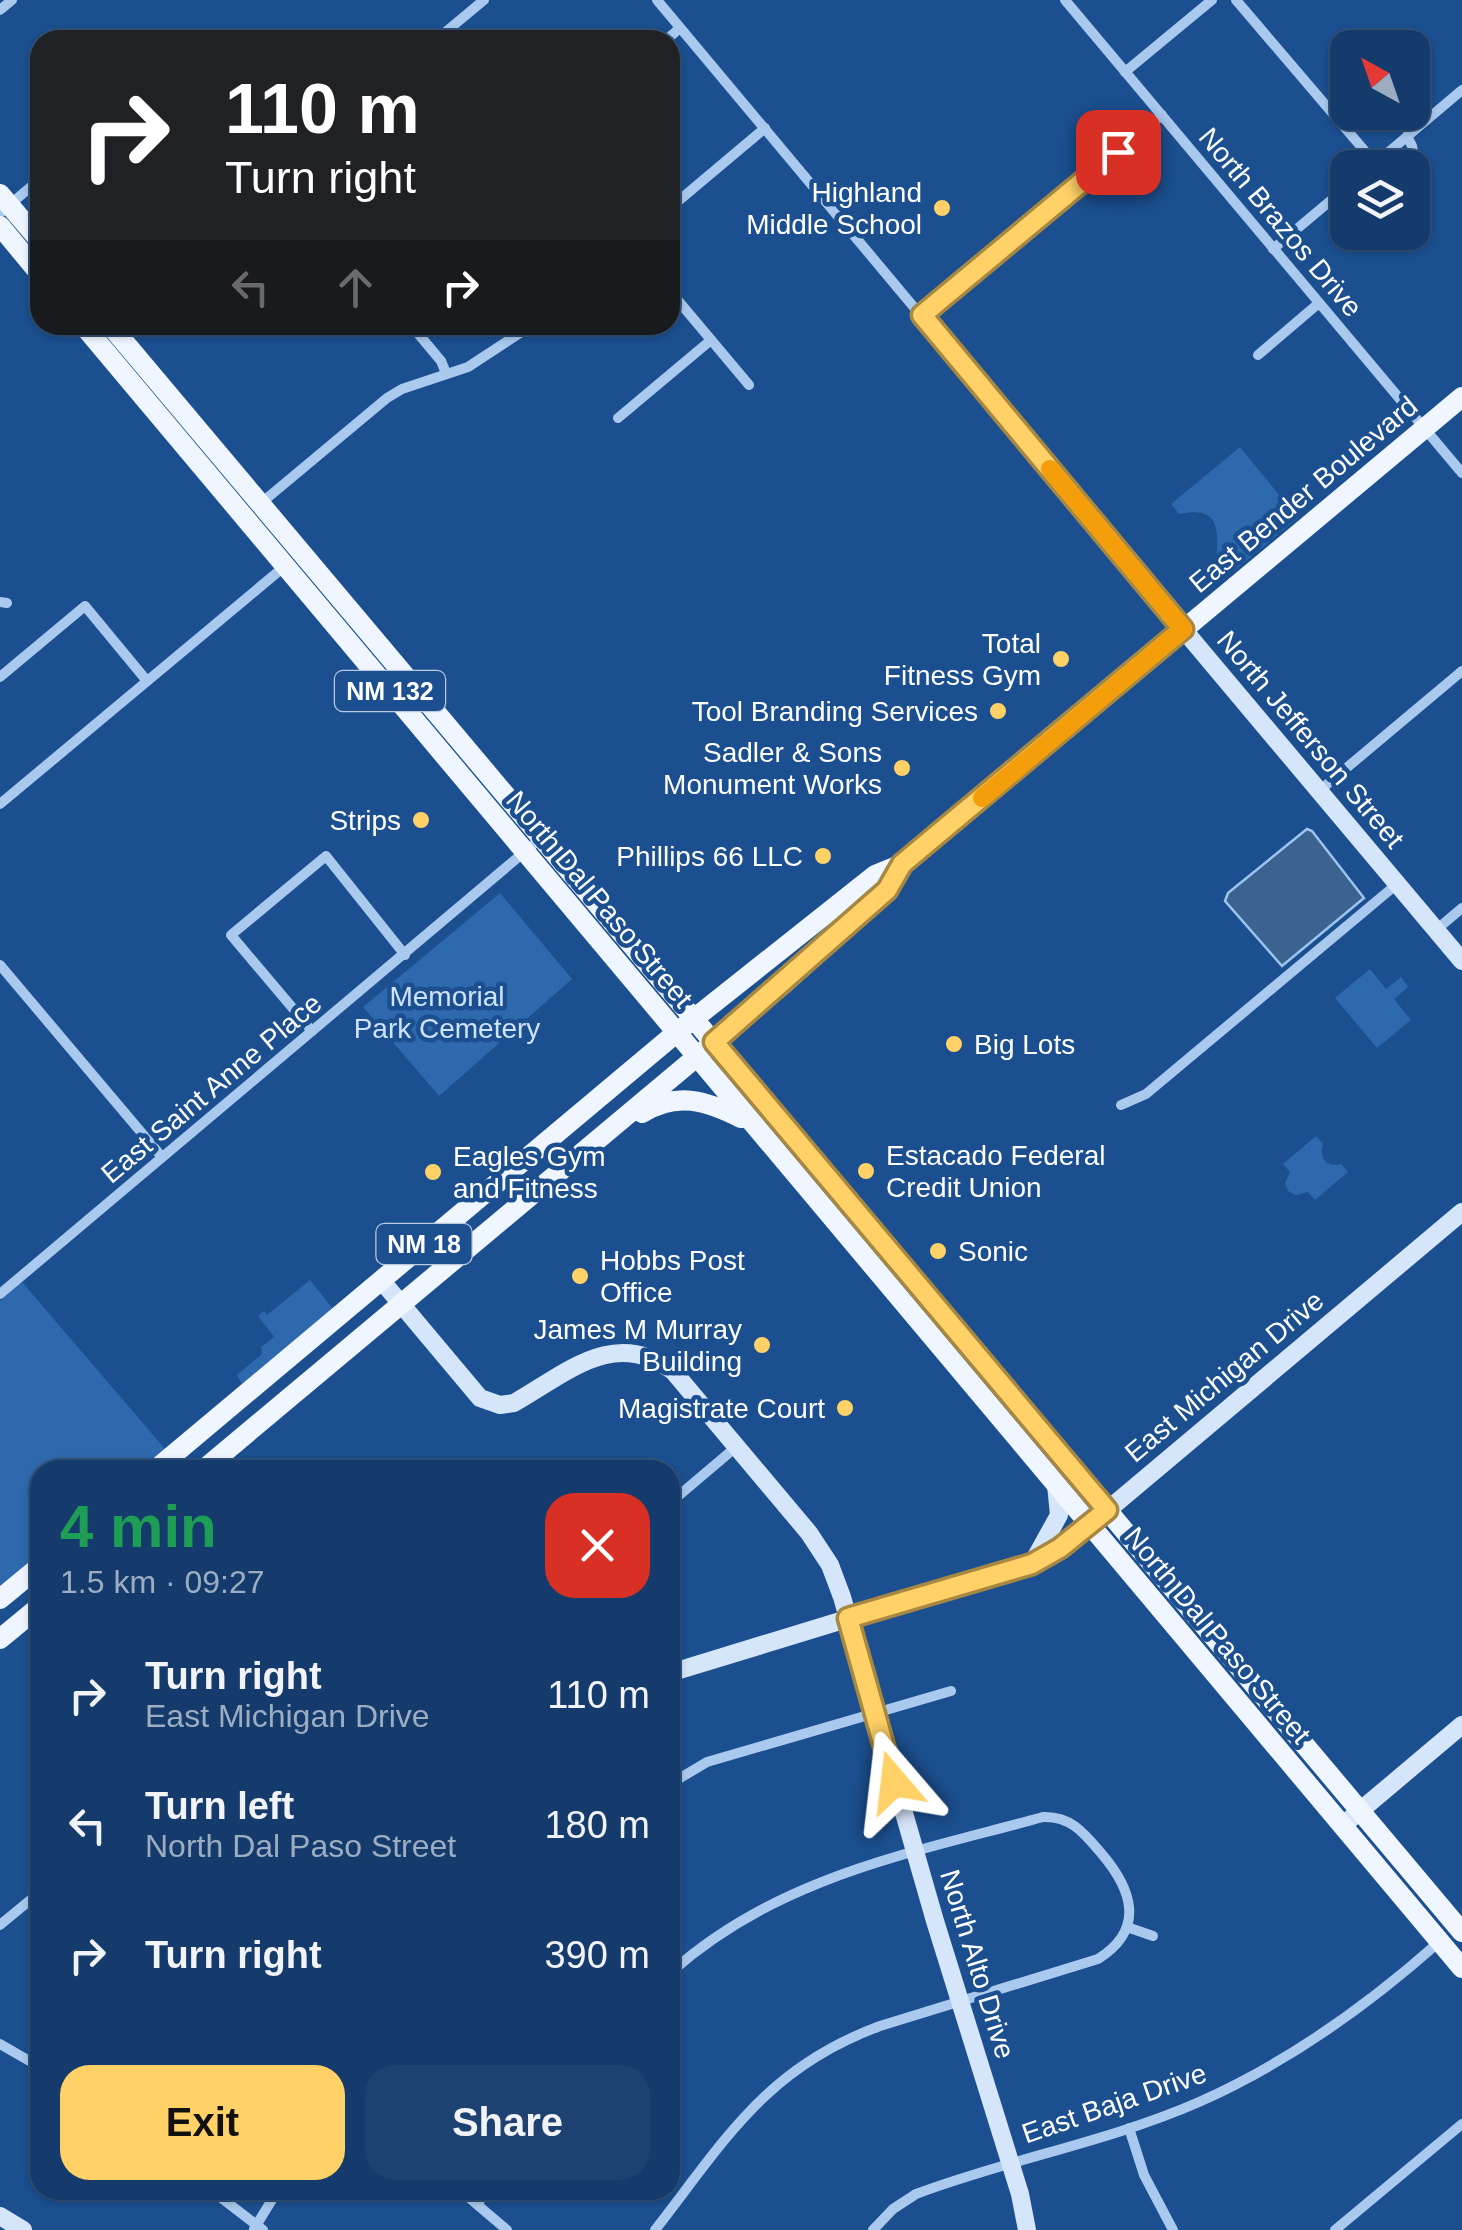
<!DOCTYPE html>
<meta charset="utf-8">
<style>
:root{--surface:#143b6b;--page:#1d4271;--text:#f1f3f6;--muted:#9dadc1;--line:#33557e;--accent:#ffd166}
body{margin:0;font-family:Helvetica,sans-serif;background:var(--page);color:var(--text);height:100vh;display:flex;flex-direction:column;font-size:38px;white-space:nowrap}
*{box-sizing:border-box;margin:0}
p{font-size:32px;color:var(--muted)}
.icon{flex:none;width:55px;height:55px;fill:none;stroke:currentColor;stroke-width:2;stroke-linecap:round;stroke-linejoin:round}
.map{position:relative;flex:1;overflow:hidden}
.side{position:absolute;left:30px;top:1460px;width:650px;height:740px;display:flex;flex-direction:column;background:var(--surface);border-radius:30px;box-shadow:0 2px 8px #0004,0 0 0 2px var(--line)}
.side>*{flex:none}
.banner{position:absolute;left:30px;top:30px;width:650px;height:305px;border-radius:30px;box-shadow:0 2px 8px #0004,0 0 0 2px var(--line);background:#202124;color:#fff;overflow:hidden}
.needle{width:65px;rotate:320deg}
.buttons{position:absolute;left:1330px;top:30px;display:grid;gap:20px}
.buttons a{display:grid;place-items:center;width:100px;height:100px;border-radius:20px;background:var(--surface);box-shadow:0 2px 8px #0004,0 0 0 2px var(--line);font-size:50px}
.pin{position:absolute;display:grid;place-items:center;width:85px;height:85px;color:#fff;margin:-42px;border-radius:20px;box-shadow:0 5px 15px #0006}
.me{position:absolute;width:110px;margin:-55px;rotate:343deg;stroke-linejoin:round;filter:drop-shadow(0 0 8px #0008)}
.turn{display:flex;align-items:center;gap:35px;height:210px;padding:0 30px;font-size:45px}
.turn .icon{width:130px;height:130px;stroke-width:2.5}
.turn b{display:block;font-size:70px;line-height:85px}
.lanes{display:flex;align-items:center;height:95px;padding:0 30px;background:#0003;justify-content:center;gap:50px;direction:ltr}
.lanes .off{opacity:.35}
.round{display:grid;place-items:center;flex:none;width:105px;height:105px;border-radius:30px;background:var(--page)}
.summary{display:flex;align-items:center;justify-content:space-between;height:170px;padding:0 30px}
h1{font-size:60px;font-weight:800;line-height:75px;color:#1e9e55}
.action{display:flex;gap:20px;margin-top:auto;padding:20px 30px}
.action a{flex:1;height:115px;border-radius:30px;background:var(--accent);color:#111;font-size:40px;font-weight:800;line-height:115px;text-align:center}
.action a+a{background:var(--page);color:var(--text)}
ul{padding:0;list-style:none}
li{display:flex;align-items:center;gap:30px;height:130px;padding:0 30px}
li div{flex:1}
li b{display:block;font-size:38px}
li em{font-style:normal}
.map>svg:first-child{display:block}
</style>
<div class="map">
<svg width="1462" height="2230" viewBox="0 0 1462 2230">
<rect width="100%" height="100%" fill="#1b4f8f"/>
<!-- green -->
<g fill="#2e69ad">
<path d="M 1240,447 L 1298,518 L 1224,579 L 1216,568 C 1217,536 1225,504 1179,514 L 1171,504 Z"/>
<polygon points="500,893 572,979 439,1096 363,1007"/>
<polygon points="1370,969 1386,989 1401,977 1408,987 1394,999 1411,1020 1377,1048 1335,998"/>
<path d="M 1316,1136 L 1323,1144 C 1319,1157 1326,1168 1341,1164 L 1348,1172 L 1315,1200 L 1308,1192 L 1296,1195 L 1288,1191 L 1285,1183 L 1290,1172 L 1283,1164 Z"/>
<polygon points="310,1280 333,1309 242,1384 237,1375 262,1354 261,1347 274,1337 258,1316 264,1311 267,1315"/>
<polygon points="22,1282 166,1450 142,1470 40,1470 40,1555 0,1589 0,1301"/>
</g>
<!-- water -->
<polygon fill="#3c6290" stroke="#9cc4f0" stroke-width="2.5" points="1307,829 1312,831 1364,898 1282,966 1225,901 1228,893"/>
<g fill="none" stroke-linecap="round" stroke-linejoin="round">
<!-- street -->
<g stroke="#a9c9ee" stroke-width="10">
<polyline points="657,0 1183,629"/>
<polyline points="1065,0 1462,473"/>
<polyline points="1236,0 1375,163"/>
<polyline points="0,10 12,0"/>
<polyline points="436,40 484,0"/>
<polyline points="666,40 680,28"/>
<polyline points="1125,72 1212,0"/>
<polyline points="1407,136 1412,146 1427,228"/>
<polyline points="1371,167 1462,90"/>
<polyline points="670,208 765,128"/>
<polyline points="0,213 40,179"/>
<polyline points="1273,249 1348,186"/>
<polyline points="670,291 749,385"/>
<polyline points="921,315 1162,115"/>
<polyline points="411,325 441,361 446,373"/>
<polyline points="1258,355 1319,303"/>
<polyline points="618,418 711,340"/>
<polyline points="260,504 387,398 402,389 468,367 532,325"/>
<polyline points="0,602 7,603"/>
<polyline points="0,677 85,606 147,681"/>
<polyline points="1319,791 1462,671"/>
<polyline points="0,804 285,566"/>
<polyline points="1436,930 1462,908"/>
<polyline points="0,965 162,1157"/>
<polyline points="312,1031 231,935 326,856 405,955"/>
<polyline points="1121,1105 1146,1094 1397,884"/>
<polyline points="0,1294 541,838"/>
<polyline points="670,1503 736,1447"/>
<polyline points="670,1784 707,1762 951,1691"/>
<polyline points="0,1925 40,1892"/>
<polyline points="1127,1927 1153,1936"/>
<polyline points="0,2044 40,2067"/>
<polyline points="1129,2128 1144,2175 1173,2230"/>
<polyline points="211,2190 263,2230"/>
<polyline points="460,2190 507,2230"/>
<polyline points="477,2204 488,2190"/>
<polyline points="254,2229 278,2190"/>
<path d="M 655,2230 C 726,2139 766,2068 880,2026 L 1098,1959 C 1146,1929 1132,1889 1101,1853 C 1084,1833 1071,1816 1043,1817 C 908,1854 777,1877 670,1973"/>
<path d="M 873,2230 L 893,2209 L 916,2194 C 1009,2159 1108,2142 1199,2102 C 1287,2063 1367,2006 1439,1942"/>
<polyline points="1335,2230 1462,2124"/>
</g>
<!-- secondary -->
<g stroke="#d6e6fa" stroke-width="18">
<polyline points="1183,629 1462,961"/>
<path d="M 381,1280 L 480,1398 L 500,1405 L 514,1403 C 567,1373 614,1327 673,1371 L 809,1533 L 830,1565 L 842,1597 L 935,1921 L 1020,2194 L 1027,2230"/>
<polyline points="1033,1562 1059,1515 1056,1485"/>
<polyline points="670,1673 1046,1558 1090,1525 1462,1212"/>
<polyline points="1342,1826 1462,1725"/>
<polyline points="0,2216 23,2230"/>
</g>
<!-- primary -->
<g stroke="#f0f6ff" stroke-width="20">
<polyline points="0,194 40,241"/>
<polyline points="0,226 40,274"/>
<polyline points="83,325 1462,1968"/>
<polyline points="110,325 1462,1932"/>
<path d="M 642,1113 C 677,1091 707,1101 741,1118"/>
<polyline points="155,1470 676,1033 875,875 902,864 921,849 1462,397"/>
<polyline points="203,1470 786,982 887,890 902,864"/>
<polyline points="0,1599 40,1566"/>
<polyline points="0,1639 40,1606"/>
</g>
</g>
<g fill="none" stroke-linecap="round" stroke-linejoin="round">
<!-- route casing -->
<g stroke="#a68842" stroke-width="25">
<polyline id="route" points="894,1782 848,1618 1032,1564 1060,1548 1107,1510 714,1042 887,890 902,864 1183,629 922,315 1118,152"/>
</g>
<!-- route -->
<use href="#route" stroke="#ffd166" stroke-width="18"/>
<!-- slow -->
<polyline stroke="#f59e0b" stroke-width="18" points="982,798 1183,629 1050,469"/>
</g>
<!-- markers -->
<g fill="#ffd166" stroke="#1b4f8f" stroke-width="4">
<circle cx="942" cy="208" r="10"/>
<circle cx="1061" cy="659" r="10"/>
<circle cx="998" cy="711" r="10"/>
<circle cx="902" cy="768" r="10"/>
<circle cx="421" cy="820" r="10"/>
<circle cx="823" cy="856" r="10"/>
<circle cx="954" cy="1044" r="10"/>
<circle cx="866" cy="1171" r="10"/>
<circle cx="433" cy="1172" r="10"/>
<circle cx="938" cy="1251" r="10"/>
<circle cx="580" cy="1276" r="10"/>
<circle cx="762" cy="1345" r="10"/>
<circle cx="845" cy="1408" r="10"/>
</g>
<g text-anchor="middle" stroke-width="9" stroke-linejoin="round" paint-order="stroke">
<!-- shield labels -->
<g fill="#1b4f8f" stroke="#bbcadd" stroke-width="2.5">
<rect x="335" y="671" width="110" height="40" rx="8"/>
<rect x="376.5" y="1224" width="95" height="40" rx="8"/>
</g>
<g font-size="25" font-weight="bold" fill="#fff">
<text x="390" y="700">NM 132</text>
<text x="424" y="1253">NM 18</text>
</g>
<!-- poi labels -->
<g font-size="28" fill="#fff" stroke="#1b4f8f" text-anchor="end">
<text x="922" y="202">Highland<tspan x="922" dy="32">Middle School</tspan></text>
<text x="1041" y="653">Total<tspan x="1041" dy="32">Fitness Gym</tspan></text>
<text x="978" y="721">Tool Branding Services</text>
<text x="882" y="762">Sadler &amp; Sons<tspan x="882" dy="32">Monument Works</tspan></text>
<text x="401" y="830">Strips</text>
<text x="803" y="866">Phillips 66 LLC</text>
<text x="974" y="1054" text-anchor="start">Big Lots</text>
<text x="886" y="1165" text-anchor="start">Estacado Federal<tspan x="886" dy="32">Credit Union</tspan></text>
<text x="453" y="1166" text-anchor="start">Eagles Gym<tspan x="453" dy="32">and Fitness</tspan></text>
<text x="958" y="1261" text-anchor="start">Sonic</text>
<text x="600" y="1270" text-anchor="start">Hobbs Post<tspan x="600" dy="32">Office</tspan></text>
<text x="742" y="1339">James M Murray<tspan x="742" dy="32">Building</tspan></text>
<text x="825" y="1418">Magistrate Court</text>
</g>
<!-- street labels -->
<g font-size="28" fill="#fff" stroke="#1b4f8f">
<text transform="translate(1281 222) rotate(50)" y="10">North Brazos Drive</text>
<text transform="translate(1303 494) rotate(-40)" y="10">East Bender Boulevard</text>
<text transform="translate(1311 739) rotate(50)" y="10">North Jefferson Street</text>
<text transform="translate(600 899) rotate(50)" y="10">North Dal Paso Street</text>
<text transform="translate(211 1088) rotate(-40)" y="10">East Saint Anne Place</text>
<text transform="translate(1224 1376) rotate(-40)" y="10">East Michigan Drive</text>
<text transform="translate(1218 1635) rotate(50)" y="10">North Dal Paso Street</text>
<text transform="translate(978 1964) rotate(73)" y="10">North Alto Drive</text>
<text transform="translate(1114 2103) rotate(-19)" y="10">East Baja Drive</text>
</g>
<!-- park labels -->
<g font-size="28" fill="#cfe3fa" stroke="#1b4f8f">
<text x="447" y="1006">Memorial<tspan x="447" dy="32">Park Cemetery</tspan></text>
</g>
</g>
</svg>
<div class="buttons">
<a><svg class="needle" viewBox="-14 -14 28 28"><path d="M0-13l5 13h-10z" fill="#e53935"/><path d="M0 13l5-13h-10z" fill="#9dadc1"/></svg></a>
<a><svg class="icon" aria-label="layers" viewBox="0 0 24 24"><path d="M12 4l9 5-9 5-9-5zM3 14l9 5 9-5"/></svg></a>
</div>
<div class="pin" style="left:1118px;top:152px;background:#d93025"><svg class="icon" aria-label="arrive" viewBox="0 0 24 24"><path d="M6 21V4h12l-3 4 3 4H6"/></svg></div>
<svg class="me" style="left:894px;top:1782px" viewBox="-20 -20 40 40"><path d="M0-17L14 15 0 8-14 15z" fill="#ffd166" stroke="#fff" stroke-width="4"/></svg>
<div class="banner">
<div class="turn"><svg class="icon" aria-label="right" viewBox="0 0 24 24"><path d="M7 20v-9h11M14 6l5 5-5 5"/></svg><div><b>110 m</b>Turn right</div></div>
<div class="lanes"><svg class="icon off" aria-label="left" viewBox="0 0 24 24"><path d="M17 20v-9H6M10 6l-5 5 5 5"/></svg><svg class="icon off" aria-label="ahead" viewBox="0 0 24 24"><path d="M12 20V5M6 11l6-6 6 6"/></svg><svg class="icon" aria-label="right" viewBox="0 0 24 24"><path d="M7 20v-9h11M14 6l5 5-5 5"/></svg></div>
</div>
<section class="side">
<div class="summary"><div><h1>4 min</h1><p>1.5 km · 09:27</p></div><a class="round" style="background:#d93025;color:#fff"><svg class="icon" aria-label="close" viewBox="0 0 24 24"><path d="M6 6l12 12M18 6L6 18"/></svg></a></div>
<ul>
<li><svg class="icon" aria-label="right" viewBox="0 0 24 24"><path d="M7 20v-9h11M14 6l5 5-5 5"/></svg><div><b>Turn right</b><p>East Michigan Drive</p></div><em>110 m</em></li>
<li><svg class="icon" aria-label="left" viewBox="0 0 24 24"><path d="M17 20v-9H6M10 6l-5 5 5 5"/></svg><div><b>Turn left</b><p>North Dal Paso Street</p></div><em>180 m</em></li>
<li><svg class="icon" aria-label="right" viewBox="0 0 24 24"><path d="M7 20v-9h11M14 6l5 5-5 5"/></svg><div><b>Turn right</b></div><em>390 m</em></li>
</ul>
<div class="action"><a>Exit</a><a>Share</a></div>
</section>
</div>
